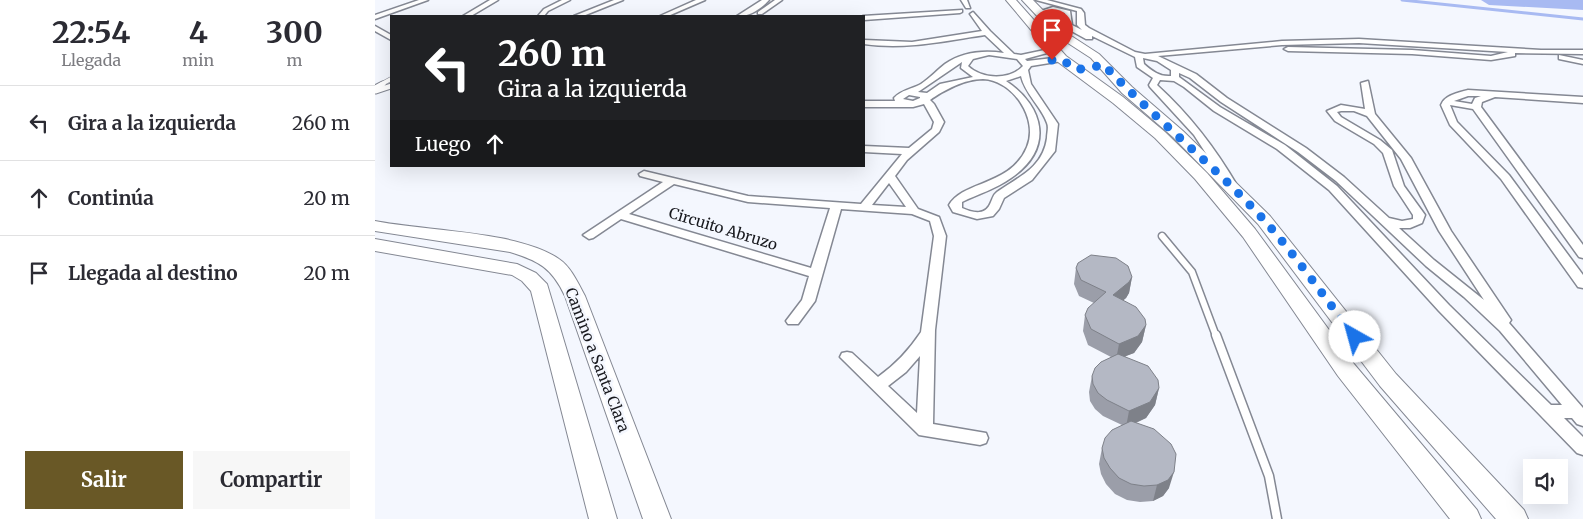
<!DOCTYPE html>
<html lang="es">
<meta charset="utf-8">
<style>
:root{--surface:#fff;--page:#f7f7f7;--text:#2b2b33;--muted:#7c7c81;--line:#e1e1e2;--accent:#695826}
body{margin:0;font-family:Merriweather,serif;background:var(--page);color:var(--text);height:100vh;display:flex;flex-direction:column;font-size:19px;white-space:nowrap}
*{box-sizing:border-box;margin:0}
p{font-size:16px;color:var(--muted)}
.icon{flex:none;width:28px;height:28px;fill:none;stroke:currentColor;stroke-width:2;stroke-linecap:round;stroke-linejoin:round}
.map{position:relative;flex:1;overflow:hidden}
.details{display:flex;flex-direction:column;background:var(--surface);width:375px}
.details>*{flex:none}
.banner{position:absolute;left:15px;top:15px;width:475px;height:152px;border-radius:0px;box-shadow:0 5px 20px #0002;background:#202124;color:#fff;overflow:hidden}
.tools{position:absolute;left:1148px;top:459px;display:grid;gap:10px}
.tools a{display:grid;place-items:center;width:45px;height:45px;border-radius:0px;background:var(--surface);box-shadow:0 5px 20px #0002;font-size:25px}
.pin{position:absolute;display:grid;place-items:center;width:42px;height:42px;color:#fff;margin:-51px -21px;border-radius:50% 50% 50% 0;rotate:-45deg;box-shadow:0 0 5px #0007}
.pin .icon{rotate:45deg}
.me{position:absolute;width:55px;margin:-28px;rotate:322deg;stroke-linejoin:round;filter:drop-shadow(0 0 4px #0008)}
.turn{display:flex;align-items:center;gap:18px;height:105px;padding:0 25px;font-size:22px}
.turn .icon{width:65px;height:65px;stroke-width:2.5}
.turn b{display:block;font-size:35px;line-height:42px}
.then{display:flex;align-items:center;height:48px;padding:0 25px;background:#0003;gap:10px;font-size:19px}
.eta{display:flex;justify-content:space-evenly;align-items:center;height:85px;text-align:center}
.eta b{font-size:30px;font-weight:700;line-height:35px}
.action{display:flex;gap:10px;margin-top:auto;padding:10px 25px}
.action a{flex:1;height:58px;border-radius:0px;background:var(--accent);color:#fff;font-size:20px;font-weight:700;line-height:58px;text-align:center}
.action a+a{background:var(--page);color:var(--text)}
ul{padding:0;list-style:none}
li{display:flex;align-items:center;gap:15px;height:75px;padding:0 25px;border-top:1px solid var(--line)}
li div{flex:1}
li b{display:block;font-size:19px}
li em{font-style:normal}
main{display:flex;flex:1;min-height:0}
.map>svg:first-child{display:block}
</style>
<main>
<section class="details">
<div class="eta">
<div><b>22:54</b><p>Llegada</p></div>
<div><b>4</b><p>min</p></div>
<div><b>300</b><p>m</p></div>
</div>
<ul>
<li><svg class="icon" aria-label="left" viewBox="0 0 24 24"><path d="M17 20v-9H6M10 6l-5 5 5 5"/></svg><div><b>Gira a la izquierda</b></div><em>260 m</em></li>
<li><svg class="icon" aria-label="ahead" viewBox="0 0 24 24"><path d="M12 20V5M6 11l6-6 6 6"/></svg><div><b>Continúa</b></div><em>20 m</em></li>
<li><svg class="icon" aria-label="arrive" viewBox="0 0 24 24"><path d="M6 21V4h12l-3 4 3 4H6"/></svg><div><b>Llegada al destino</b></div><em>20 m</em></li>
</ul>
<div class="action"><a>Salir</a><a>Compartir</a></div>
</section>
<div class="map">
<svg width="1208" height="519" viewBox="0 0 1208 519">
<rect width="100%" height="100%" fill="#f4f7fe"/>
<g fill="none" stroke-linecap="round" stroke-linejoin="round">
<!-- stream -->
<polyline stroke="#a8baf2" stroke-width="3" points="1027,0 1208,19"/>
<!-- river -->
<polygon fill="#a8baf2" fill-rule="evenodd" points="1106,0 1208,0 1208,10 1114,5"/>
<!-- service-far3 casing -->
<g stroke="#848893" stroke-width="5">
<polyline id="service-far3" points="5,85 16,79"/>
</g>
<!-- service-far2 casing -->
<g stroke="#848893" stroke-width="7">
<g id="service-far2">
<polyline points="0,88 8,84"/>
<polyline points="1,91 16,86"/>
</g>
</g>
<!-- service-far1 casing -->
<g stroke="#848893" stroke-width="9">
<polyline id="service-far1" points="787,236 817,272 841,336"/>
</g>
<!-- service casing -->
<g stroke="#848893" stroke-width="11">
<polyline id="service" points="841,335 894,476 902,519"/>
</g>
<!-- minor casing -->
<g stroke="#848893" stroke-width="3">
<g id="minor">
<polygon points="44,0 53,0 0,19 0,15"/>
<polygon points="115,0 123,0 96,16 88,16"/>
<polygon points="187,0 195,0 173,11 169,16 163,16 169,9"/>
<polygon points="239,0 248,0 208,16 199,16"/>
<polygon points="321,0 330,0 293,16 285,16"/>
<path d="M 387,0 L 394,0 C 386,9 374,17 362,16 Z"/>
<polygon points="400,0 407,0 387,14 383,14 383,12"/>
<polygon points="586,0 592,0 595,8 591,8"/>
<path d="M 661,0 L 672,0 L 706,9 L 709,13 L 710,25 L 714,28 L 760,52 L 770,54 L 907,41 L 984,39 L 1166,50 L 1208,50 L 1208,54 L 1140,53 L 1140,56 L 1116,60 L 1037,54 L 913,51 L 909,49 L 913,47 L 1037,50 L 1116,56 L 1133,52 L 984,43 L 907,45 L 783,56 L 821,74 L 852,98 L 931,148 L 969,177 L 1014,218 L 1027,221 L 1038,219 L 1038,215 L 1019,186 L 1008,153 L 999,144 L 960,121 L 952,111 L 966,105 L 990,109 L 986,83 L 993,81 L 1000,114 L 1036,158 L 1076,231 L 1134,317 L 1136,320 L 1134,323 L 1208,408 L 1208,426 L 1202,424 L 1197,418 L 1189,418 L 1208,437 L 1208,455 L 1202,453 L 1064,311 L 954,190 L 902,149 L 839,111 L 809,87 L 799,81 L 785,80 L 782,85 C 815,115 841,149 863,187 L 858,190 L 854,189 L 819,135 L 775,87 L 774,85 L 778,78 L 762,67 L 760,57 L 717,36 L 717,39 L 711,39 L 691,28 L 690,13 L 678,11 L 663,14 L 663,12 L 678,7 L 695,11 L 697,25 L 707,30 L 702,25 L 702,11 ZM 768,58 L 782,61 L 796,70 L 796,76 C 785,77 777,71 769,64 ZM 804,73 L 815,78 L 846,102 L 923,152 L 961,181 L 1051,266 L 1089,297 L 1125,331 L 1187,405 L 1176,405 L 1074,305 L 962,186 L 910,145 L 845,107 L 804,77 ZM 966,111 L 979,111 L 992,116 L 1026,159 L 1064,231 L 1109,300 L 1059,260 L 1024,228 L 1035,228 L 1047,223 L 1050,215 L 1029,186 L 1017,150 L 1005,140 L 966,117 L 962,112 Z"/>
<polygon points="587,10 587,12 585,13 489,20 488,16"/>
<path d="M 598,12 L 615,31 L 639,54 L 646,55 L 679,48 L 683,50 L 650,59 L 652,61 L 687,57 L 691,59 L 687,61 L 656,66 L 653,70 L 656,84 L 683,124 L 680,151 L 657,180 L 629,198 L 624,209 L 618,216 L 602,219 L 578,212 L 574,205 C 589,180 636,186 652,147 C 664,119 638,80 608,79 C 590,79 569,90 555,100 L 559,104 L 569,122 L 564,132 L 532,160 L 520,176 L 543,209 L 564,217 L 571,236 L 560,330 L 558,424 L 611,433 L 613,438 L 611,443 L 605,445 L 544,435 L 465,357 L 467,353 L 472,352 L 477,353 L 503,377 C 521,364 534,350 546,332 L 559,236 L 555,221 L 537,214 L 466,209 L 440,301 L 423,324 L 413,324 L 411,321 L 427,300 L 434,276 L 246,219 L 218,238 L 214,239 L 208,235 L 288,182 L 265,176 L 264,174 L 269,171 L 373,196 L 486,204 L 527,154 L 489,152 L 489,146 L 534,148 L 557,129 L 559,122 L 549,104 L 538,107 L 489,107 L 489,101 L 520,101 L 519,98 C 526,90 537,89 546,84 C 555,78 561,71 570,64 C 587,52 609,50 629,53 L 610,35 C 569,41 531,50 489,44 L 489,40 L 537,42 L 607,31 L 595,14 ZM 614,55 L 642,59 L 648,66 C 634,81 607,79 593,66 L 598,59 ZM 587,62 L 586,68 L 598,77 L 565,84 L 552,93 L 543,92 ZM 646,76 C 650,94 666,106 672,123 C 674,127 672,133 672,138 C 668,168 643,177 622,192 C 618,195 618,198 616,202 C 611,216 598,213 587,208 L 587,202 C 603,194 621,189 636,178 C 679,149 670,107 631,81 ZM 534,95 L 545,97 L 545,98 L 538,101 L 528,99 ZM 514,183 L 531,207 L 497,205 ZM 299,184 L 373,202 L 455,208 L 436,268 L 254,214 ZM 545,356 L 542,413 L 513,386 L 531,372 Z"/>
<polygon points="0,26 16,35 16,40 0,31"/>
<polygon points="1184,55 1208,60 1208,64 1184,59"/>
<path d="M 1093,90 L 1208,97 L 1208,103 L 1120,97 L 1107,102 L 1106,107 L 1208,245 L 1208,258 L 1204,257 L 1098,109 L 1075,105 L 1082,122 L 1134,175 L 1208,275 L 1208,288 L 1203,287 L 1126,179 L 1075,125 L 1066,105 C 1070,95 1082,93 1093,90 ZM 1093,96 L 1106,96 L 1100,98 L 1097,104 L 1079,101 Z"/>
</g>
</g>
<!-- secondary casing -->
<g stroke="#848893" stroke-width="2">
<g id="secondary">
<polygon points="631,0 641,0 691,56 748,97 790,132 832,173 880,229 979,364 1102,510 1106,519 1075,519 963,376 868,237 820,179 780,138 738,103 683,62"/>
<polygon points="647,0 658,0 687,30 724,54 757,87 808,131 895,216 1021,374 1149,510 1153,519 1121,519 1005,386 883,224 798,137 747,93 716,58 679,34"/>
<path d="M 0,221 C 50,231 144,231 184,259 C 196,267 203,283 210,296 L 296,519 L 268,519 L 190,296 C 177,268 164,261 135,252 L 0,231 Z"/>
<polygon points="0,239 142,264 161,273 172,284 242,519 214,519 156,291 147,281 137,275 0,251"/>
</g>
</g>
<!-- service-far3 -->
<use href="#service-far3" stroke="#fff" stroke-width="4"/>
<!-- service-far2 -->
<use href="#service-far2" stroke="#fff" stroke-width="5"/>
<!-- service-far1 -->
<use href="#service-far1" stroke="#fff" stroke-width="6"/>
<!-- service -->
<use href="#service" stroke="#fff" stroke-width="8"/>
<!-- minor -->
<use href="#minor" fill="#fff" fill-rule="evenodd"/>
<!-- secondary -->
<use href="#secondary" fill="#fff" fill-rule="evenodd"/>
</g>
<!-- wall -->
<polygon fill="#9b9ea9" points="701,268 757,277 754,293 751,298 748,300 771,325 767,342 759,353 750,356 784,388 780,405 771,418 761,423 794,488 788,496 778,501 765,502 752,500 740,494 731,484 726,474 724,464 727,448 747,425 728,416 720,409 715,401 714,392 717,376 736,357 713,345 708,331 710,315 719,303 704,296 699,284"/>
<!-- shaded-wall -->
<g fill="#7e8189">
<polygon points="757,277 754,293 751,298 736,311 738,295"/>
<polygon points="771,325 767,342 759,353 741,360 744,344"/>
<polygon points="784,388 780,405 771,418 751,427 754,411"/>
<polygon points="799,472 794,488 788,496 778,501 782,485"/>
</g>
<!-- building -->
<g fill="#b4b8c4" stroke="#7e8189">
<polygon points="716,255 741,258 753,266 757,277 754,282 738,295 761,307 770,319 771,325 763,336 744,344 716,329 710,315 713,308 731,292 706,280 701,268 703,263"/>
<polygon points="743,354 773,366 783,380 784,388 775,402 754,411 732,400 723,393 718,384 717,376 720,368 726,362"/>
<polygon points="756,421 779,429 796,444 801,454 799,472 793,480 782,485 769,486 756,484 744,478 735,468 729,458 727,448 730,438 737,430"/>
</g>
<g fill="none" stroke-linecap="round" stroke-linejoin="round">
<!-- route -->
<path stroke="#1a73e8" stroke-width="9" stroke-dasharray="0 16.2" d="M 677,60 L 687,59 L 699,69 L 714,69 L 728,64 C 779,118 838,164 889,220 C 921,256 950,298 980,337"/>
</g>
<g text-anchor="middle" stroke-width="5" stroke-linejoin="round" paint-order="stroke">
<!-- street labels -->
<g font-size="15" fill="#18191e" stroke="#f4f7fe">
<text transform="translate(348 229) rotate(17)" y="5">Circuito Abruzo</text>
<text transform="translate(222 360) rotate(69)" y="5">Camino a Santa Clara</text>
</g>
</g>
</svg>
<div class="tools">
<a><svg class="icon" aria-label="sound" viewBox="0 0 24 24"><path d="M4 9h4l5-4v14l-5-4H4zM17 9q2 3 0 6"/></svg></a>
</div>
<div class="pin" style="left:677px;top:60px;background:#d93025"><svg class="icon" aria-label="arrive" viewBox="0 0 24 24"><path d="M6 21V4h12l-3 4 3 4H6"/></svg></div>
<svg class="me" style="left:980px;top:337px" viewBox="-20 -20 40 40"><circle r="19" fill="#fff"/><path d="M0-13L10 11 0 6-10 11z" fill="#1a73e8"/></svg>
<div class="banner">
<div class="turn"><svg class="icon" aria-label="left" viewBox="0 0 24 24"><path d="M17 20v-9H6M10 6l-5 5 5 5"/></svg><div><b>260 m</b>Gira a la izquierda</div></div>
<div class="then">Luego<svg class="icon" aria-label="ahead" viewBox="0 0 24 24"><path d="M12 20V5M6 11l6-6 6 6"/></svg></div>
</div>
</div>
</main>
